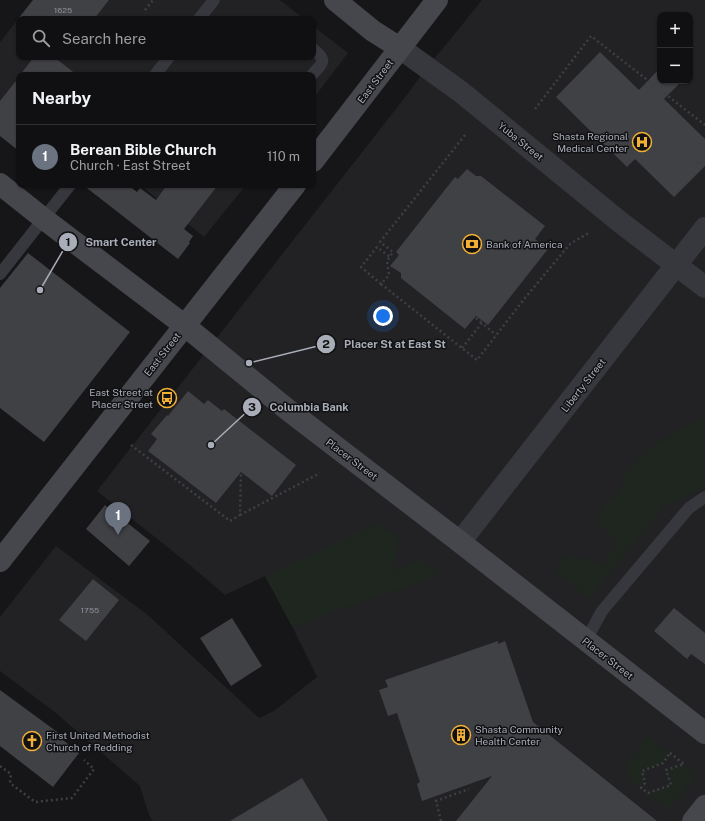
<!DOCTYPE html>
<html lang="en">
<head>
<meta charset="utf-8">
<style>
	body { margin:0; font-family:"Public Sans",sans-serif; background:#1e1e20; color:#f1f3f6 }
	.controls { position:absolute; right:12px; top:12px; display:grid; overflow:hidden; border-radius:8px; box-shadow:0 1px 3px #0004 }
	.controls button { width:36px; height:36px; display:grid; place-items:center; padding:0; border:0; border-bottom:1px solid #303032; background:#101012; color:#f1f3f6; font:20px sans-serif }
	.you { position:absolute; left:383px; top:316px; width:14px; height:14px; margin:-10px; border:3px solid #fff; border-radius:50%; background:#1a73e8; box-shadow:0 0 0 6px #1a73e833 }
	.badge { display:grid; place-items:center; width:26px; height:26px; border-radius:50%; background:#ea580c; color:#fff; font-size:13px; font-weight:700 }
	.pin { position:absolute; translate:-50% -33px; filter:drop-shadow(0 1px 2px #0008) }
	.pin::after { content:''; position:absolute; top:21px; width:14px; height:12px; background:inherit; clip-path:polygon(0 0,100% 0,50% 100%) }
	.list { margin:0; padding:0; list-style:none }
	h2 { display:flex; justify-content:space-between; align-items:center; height:52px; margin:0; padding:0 16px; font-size:17px }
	h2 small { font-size:13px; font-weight:400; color:#9c9d9f }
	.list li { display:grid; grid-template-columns:26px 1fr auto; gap:12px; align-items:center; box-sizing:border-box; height:64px; padding:0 16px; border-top:1px solid #303032 }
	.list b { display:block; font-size:15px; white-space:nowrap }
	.list p { margin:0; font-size:13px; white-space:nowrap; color:#9c9d9f }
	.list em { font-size:13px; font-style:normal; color:#9c9d9f }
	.icon { flex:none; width:22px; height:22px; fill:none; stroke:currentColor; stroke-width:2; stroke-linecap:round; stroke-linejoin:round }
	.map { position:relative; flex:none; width:705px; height:821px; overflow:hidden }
	.search { position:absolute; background:#101012; box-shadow:0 1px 3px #0004; left:16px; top:16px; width:300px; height:44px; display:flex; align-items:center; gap:10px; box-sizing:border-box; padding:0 14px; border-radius:8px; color:#9c9d9f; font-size:15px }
	.panel { position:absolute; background:#101012; box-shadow:0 1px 3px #0004; left:16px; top:72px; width:300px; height:116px; border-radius:8px }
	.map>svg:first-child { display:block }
	.built { fill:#222225; fill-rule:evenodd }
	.green { fill:#1e261f }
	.building { fill:#404145 }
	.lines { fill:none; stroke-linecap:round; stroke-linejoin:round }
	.path { stroke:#3d3f44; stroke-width:2.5; stroke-dasharray:2 3; stroke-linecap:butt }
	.lane { stroke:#37383d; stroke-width:12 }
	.street { stroke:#37383d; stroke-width:22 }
	.secondary { stroke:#45474d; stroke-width:22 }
	.labels { text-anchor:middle; stroke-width:3; stroke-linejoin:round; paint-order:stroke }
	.number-label { font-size:8px; fill:#8e929b }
	.street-label { font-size:10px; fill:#a8adb8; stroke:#111113 }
	.poi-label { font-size:10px; fill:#a8adb8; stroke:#111113; text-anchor:start }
	.leader { fill:none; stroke:#a8adb8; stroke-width:1.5 }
	.callout-dot { fill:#a8adb8; stroke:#111113; stroke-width:1.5 }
	.mark-label { font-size:12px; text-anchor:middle; font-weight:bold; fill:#111 }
	.callout-label { font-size:11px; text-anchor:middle; font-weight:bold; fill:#a8adb8; stroke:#111113; stroke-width:3; stroke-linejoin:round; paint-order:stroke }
</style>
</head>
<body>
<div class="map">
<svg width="705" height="821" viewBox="0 0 705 821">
	<rect width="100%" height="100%" fill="#161618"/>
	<path class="built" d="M 33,0 L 280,0 L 304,19 L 19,19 L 19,57 L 313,57 L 313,26 L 348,53 L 313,99 L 313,75 L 19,75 L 19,151 L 0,136 L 0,42 Z
		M 482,0 L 705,0 L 705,821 L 153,821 L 149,815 L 140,786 L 56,713 L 0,671 L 0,617 L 56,546 L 149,616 L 259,718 L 274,711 L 317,677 L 293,628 L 265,576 L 225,595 L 190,565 L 97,491 L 406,96 L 427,67 L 449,41 ZM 660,15 L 690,15 L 690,81 L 660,81 Z
		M 140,185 L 246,185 L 204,237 Z"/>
	<path class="green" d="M 705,416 L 705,489 L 664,506 L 589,599 L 557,573 L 559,561 L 569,554 L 601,565 L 618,542 L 595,520 L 609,501 L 620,491 L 625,473 L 652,446 Z
		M 379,522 L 399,538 L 393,570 L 423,559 L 439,576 L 333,612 L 293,628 L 265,576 Z
		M 648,736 L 670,753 L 663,763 L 642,771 L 645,783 L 641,788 L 630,780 L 625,766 Z
		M 684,764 L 697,774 L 669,810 L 648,793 L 671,785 L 666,770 Z"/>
	<path class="building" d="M 33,0 L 109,0 L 94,19 L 18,19 Z
		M 600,52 L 639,90 L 660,68 L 660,81 L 682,81 L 664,99 L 705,139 L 705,166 L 674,197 L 635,159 L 627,167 L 556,97 Z
		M 34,57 L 54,57 L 77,75 L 20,75 Z
		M 19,77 L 19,151 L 0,136 L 0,101 Z
		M 467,169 L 476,176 L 481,176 L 545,226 L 535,239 L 548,249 L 488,325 L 476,316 L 465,329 L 401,278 L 401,273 L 390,266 L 399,255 L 396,252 L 455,177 L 458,179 Z
		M 83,185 L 128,185 L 137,192 L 140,188 L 156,200 L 167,185 L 218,185 L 184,229 L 193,236 L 189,242 L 190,243 L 178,259 Z
		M 28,253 L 130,332 L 44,442 L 0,408 L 0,288 Z
		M 188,391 L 204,404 L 208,400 L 222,411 L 224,409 L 296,465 L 272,496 L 241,472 L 216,503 L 148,451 L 157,439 L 151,434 L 167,415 L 168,416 Z
		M 105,505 L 150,541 L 129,566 L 86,529 Z
		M 93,579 L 119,600 L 86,641 L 59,620 Z
		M 674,608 L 705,633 L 705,664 L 691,654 L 687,659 L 654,631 Z
		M 232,618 L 262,666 L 231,686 L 200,638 Z
		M 498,641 L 498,644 L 505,641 L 533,722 L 657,821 L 456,821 L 492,776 L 422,801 L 417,784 L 420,782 L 397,713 L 388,716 L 379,690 L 388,687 L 385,680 Z
		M 0,690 L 60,734 L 58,736 L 79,753 L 53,787 L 0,746 Z
		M 302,778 L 328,821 L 230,821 Z"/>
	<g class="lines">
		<path class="path" d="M 145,10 L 153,0
			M 535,109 L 591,36 L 705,125
			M 465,135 L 380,242 L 393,252 L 387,261 L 389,275 L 381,284 L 477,360 L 525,298 L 570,244 L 590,232
			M 695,168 L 705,155
			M 381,284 L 361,267 L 377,247 L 390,257
			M 476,318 L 482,323
			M 462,348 L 482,323 L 496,335
			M 131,445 L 230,521 L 240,515 L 241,472
			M 240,515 L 320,473
			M 670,753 L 684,764 L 666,770 L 671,785 L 648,793 L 641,788 L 645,783 L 642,771 L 663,763 Z
			M 0,766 L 11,774 L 10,783 L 35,802 L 72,798 L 94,769 L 84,760
			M 441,821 L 436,801 L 469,789"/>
		<path class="lane" d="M 199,19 L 214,0
			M 155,75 L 169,57
			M 312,75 C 323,62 328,61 313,49
			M 0,274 L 70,185
			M 586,640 L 602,611 L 689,508 L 705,497"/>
		<path class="street" d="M 400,48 L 461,92 L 620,222 L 705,287
			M 460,542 L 705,228"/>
		<path class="secondary" d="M 335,0 L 373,31 L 400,48
			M 313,161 L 437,0
			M 0,184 L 44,219 L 184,325 L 288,410 L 460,542 L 705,733
			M 0,561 L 295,185
			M 693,821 L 705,806"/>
	</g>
	<defs>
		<symbol id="hospital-ring" viewBox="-11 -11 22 22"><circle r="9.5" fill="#111113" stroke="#f2b134" stroke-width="1.5"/><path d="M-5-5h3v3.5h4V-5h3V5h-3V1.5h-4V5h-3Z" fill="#f2b134"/></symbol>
		<symbol id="bank-ring" viewBox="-11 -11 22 22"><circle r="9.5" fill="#111113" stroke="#f2b134" stroke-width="1.5"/><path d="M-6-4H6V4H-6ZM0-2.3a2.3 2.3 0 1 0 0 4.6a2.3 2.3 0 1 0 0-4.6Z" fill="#f2b134"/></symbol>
		<symbol id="bus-ring" viewBox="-11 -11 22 22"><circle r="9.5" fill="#111113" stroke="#f2b134" stroke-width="1.5"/><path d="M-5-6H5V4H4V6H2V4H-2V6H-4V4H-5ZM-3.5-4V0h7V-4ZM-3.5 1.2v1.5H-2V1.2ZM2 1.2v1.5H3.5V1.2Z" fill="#f2b134"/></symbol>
		<symbol id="building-ring" viewBox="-11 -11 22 22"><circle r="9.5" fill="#111113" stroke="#f2b134" stroke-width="1.5"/><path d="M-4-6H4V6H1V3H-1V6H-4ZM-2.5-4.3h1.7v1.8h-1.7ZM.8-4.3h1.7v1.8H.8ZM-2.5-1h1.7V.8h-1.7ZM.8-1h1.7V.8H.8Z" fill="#f2b134"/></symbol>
		<symbol id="church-ring" viewBox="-11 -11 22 22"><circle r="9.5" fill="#111113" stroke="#f2b134" stroke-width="1.5"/><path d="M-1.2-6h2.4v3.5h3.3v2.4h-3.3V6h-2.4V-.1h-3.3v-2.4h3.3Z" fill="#f2b134"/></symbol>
	</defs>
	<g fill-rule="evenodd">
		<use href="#hospital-ring" x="631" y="131" width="22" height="22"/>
		<use href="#bank-ring" x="461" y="233" width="22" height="22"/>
		<use href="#bus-ring" x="156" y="387" width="22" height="22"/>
		<use href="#building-ring" x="450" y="724" width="22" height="22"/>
		<use href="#church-ring" x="21" y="730" width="22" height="22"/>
	</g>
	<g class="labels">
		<g class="number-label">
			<text x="63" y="13">1625</text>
			<text x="90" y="613">1755</text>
		</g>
		<g class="street-label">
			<text transform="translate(375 81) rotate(-53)" y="4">East Street</text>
			<text transform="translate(521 141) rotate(39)" y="4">Yuba Street</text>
			<text transform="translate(162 354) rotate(-52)" y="4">East Street</text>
			<text transform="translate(583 385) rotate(-52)" y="4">Liberty Street</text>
			<text transform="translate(352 459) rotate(37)" y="4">Placer Street</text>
			<text transform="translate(608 658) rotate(38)" y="4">Placer Street</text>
		</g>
		<g class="poi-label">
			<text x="628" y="140" text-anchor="end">Shasta Regional<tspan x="628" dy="12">Medical Center</tspan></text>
			<text x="486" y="248">Bank of America</text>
			<text x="153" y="396" text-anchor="end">East Street at<tspan x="153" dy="12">Placer Street</tspan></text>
			<text x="475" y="733">Shasta Community<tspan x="475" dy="12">Health Center</tspan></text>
			<text x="46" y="739">First United Methodist<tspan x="46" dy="12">Church of Redding</tspan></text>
		</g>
	</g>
	<path class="leader" d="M40 290L68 242M249 363L326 344M211 445L252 407"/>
	<g class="callout-dot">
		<circle cx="40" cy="290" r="4"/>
		<circle cx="249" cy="363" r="4"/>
		<circle cx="211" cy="445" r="4"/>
		<circle cx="68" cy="242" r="10"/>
		<circle cx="326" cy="344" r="10"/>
		<circle cx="252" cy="407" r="10"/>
	</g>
	<g class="mark-label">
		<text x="68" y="246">1</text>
		<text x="326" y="348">2</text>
		<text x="252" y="411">3</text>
	</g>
	<g class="callout-label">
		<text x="121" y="246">Smart Center</text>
		<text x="395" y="348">Placer St at East St</text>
		<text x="309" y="411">Columbia Bank</text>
	</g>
</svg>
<div class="controls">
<button>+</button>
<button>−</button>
</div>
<div class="you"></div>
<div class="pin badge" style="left:118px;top:535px;background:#6b7280">1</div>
<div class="search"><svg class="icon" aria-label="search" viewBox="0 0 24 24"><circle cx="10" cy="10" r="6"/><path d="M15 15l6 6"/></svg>Search here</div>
<section class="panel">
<h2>Nearby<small></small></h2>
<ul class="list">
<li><span class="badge" style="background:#6b7280">1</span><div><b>Berean Bible Church</b><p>Church · East Street</p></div><em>110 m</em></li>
</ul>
</section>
</div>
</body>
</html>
